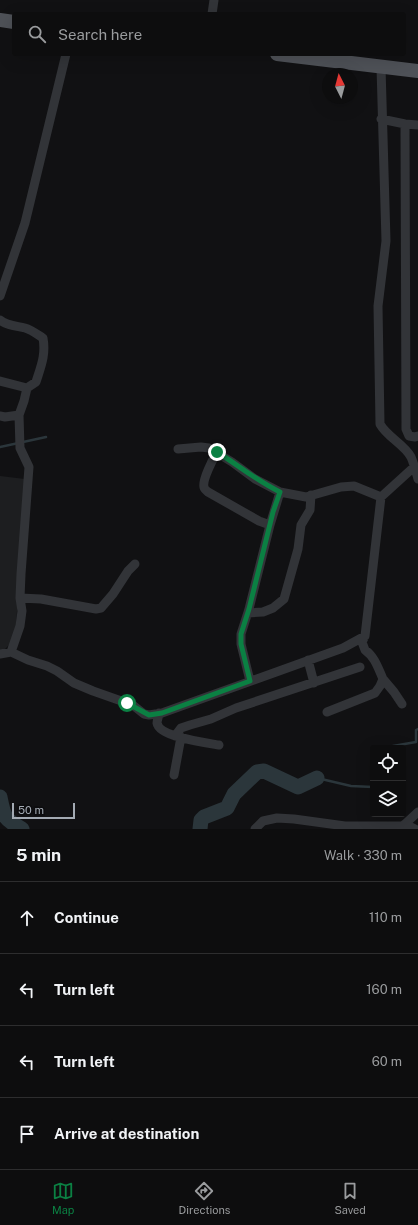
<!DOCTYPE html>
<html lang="en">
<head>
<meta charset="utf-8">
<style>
	body { margin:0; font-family:"Public Sans",sans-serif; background:#1b1b1c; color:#f1f3f6 }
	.controls { position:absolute; right:12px; bottom:12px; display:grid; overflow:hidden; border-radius:4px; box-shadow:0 4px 16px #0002 }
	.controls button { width:36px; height:36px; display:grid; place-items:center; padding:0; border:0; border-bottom:1px solid #2d2d2e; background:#0d0d0e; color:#f1f3f6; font:20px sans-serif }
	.compass { position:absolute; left:322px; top:68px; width:36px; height:36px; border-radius:50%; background:#0d0d0e; box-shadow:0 4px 16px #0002; rotate:354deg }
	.scale { position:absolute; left:12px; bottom:10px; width:63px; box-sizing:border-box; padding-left:4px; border:2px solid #a3aab3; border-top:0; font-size:11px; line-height:14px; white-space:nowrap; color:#a3aab3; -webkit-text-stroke:3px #0c0c0e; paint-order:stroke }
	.stop { position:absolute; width:12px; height:12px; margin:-9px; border:3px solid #0b8043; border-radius:50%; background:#fff }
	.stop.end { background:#0b8043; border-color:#fff; box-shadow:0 1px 4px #0008 }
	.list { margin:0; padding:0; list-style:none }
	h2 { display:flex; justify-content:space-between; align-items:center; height:52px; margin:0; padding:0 16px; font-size:17px }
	h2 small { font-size:13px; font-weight:400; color:#9a9c9e }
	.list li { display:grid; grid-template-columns:26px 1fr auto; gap:12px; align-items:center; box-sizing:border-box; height:72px; padding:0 16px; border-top:1px solid #2d2d2e }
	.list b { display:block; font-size:15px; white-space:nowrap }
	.list em { font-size:13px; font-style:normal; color:#9a9c9e }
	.icon { flex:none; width:22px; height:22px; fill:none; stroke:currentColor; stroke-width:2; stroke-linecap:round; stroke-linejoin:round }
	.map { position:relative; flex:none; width:418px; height:829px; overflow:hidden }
	.search { position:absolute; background:#0d0d0e; box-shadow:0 4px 16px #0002; left:12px; right:12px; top:12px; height:44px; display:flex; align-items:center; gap:10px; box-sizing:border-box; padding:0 14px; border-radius:4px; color:#9a9c9e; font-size:15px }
	.sheet { height:340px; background:#0d0d0e }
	nav { display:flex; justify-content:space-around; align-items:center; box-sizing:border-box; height:56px; border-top:1px solid #2d2d2e; background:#0d0d0e; font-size:11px; color:#9a9c9e }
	nav a { display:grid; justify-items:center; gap:2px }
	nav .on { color:#0b8043 }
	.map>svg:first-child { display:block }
	.built { fill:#1d1e20 }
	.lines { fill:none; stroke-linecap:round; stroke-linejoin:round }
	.stream { stroke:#2b363b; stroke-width:2.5 }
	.river { stroke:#2b363b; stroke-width:15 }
	.street { stroke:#323438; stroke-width:9 }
	.primary { stroke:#4e5157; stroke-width:14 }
	.route { stroke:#0b8043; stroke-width:5 }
</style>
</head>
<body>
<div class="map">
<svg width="418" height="829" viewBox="0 0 418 829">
	<rect width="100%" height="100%" fill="#111113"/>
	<path class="built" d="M 0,476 L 25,479 L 16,628 L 10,644 L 4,650 L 0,651 Z"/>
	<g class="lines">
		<path class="stream" d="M 0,447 L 46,437
			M 391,748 L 393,746 L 416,742 L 416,730 L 418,729
			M 317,778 L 351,786 L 373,787"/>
		<path class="river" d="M 0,797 C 4,817 4,819 22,829
			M 200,829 L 201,820 L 204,817 L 227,808 L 234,794 L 257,772 L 264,771 L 298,787 L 317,778"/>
		<path class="street" d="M 212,14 L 214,0
			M 381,67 L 386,241 L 378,306 L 380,424 C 387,437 404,444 411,457 C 414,464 416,472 418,479
			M 381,119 L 405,124 L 418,125
			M 405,124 L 406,429 L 409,436 L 415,437 L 418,436
			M 0,296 L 25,223 L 66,54
			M 0,320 C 7,326 17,326 25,328 C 32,330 38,335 43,338 C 46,355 41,366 36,382 L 27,388 L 24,401 L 19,415 L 5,417 L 0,416
			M 0,381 L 27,388
			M 178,449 L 201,447 L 209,448 L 232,462 L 255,479 L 280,492 L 306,497 L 341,487 L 354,486 L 381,497
			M 217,452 C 213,459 202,480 204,487 C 204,489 206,490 208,492 L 259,521 L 270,525 L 280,492
			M 20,598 L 41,599 L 96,609 L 101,608 L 113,594 L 128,571 L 135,564
			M 248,613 L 263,612 L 273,608 L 284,599 L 298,549 L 301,525 L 310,510 L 311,495
			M 11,652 L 20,626 L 22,611 L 20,598 L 21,574 L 29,467 L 20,448 L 19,415
			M 0,654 L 11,652 L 28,660 L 47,666 L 57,671 L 74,683 L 93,691 L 127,703 L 134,706 L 144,714 L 149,715 L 162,713 L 343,648 L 365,636 L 381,497 L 414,467
			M 308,660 L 314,683
			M 383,679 L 394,692 L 402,704
			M 250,681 L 241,644 L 241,634 L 249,609 L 270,525
			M 327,712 L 375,693 L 380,686 L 383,679 C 378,668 375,657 365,650 L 362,642 L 365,636
			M 159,713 C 159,716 157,720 157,723 C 159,737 207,743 219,745
			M 175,736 L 181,728 L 190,725 L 211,719 L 236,708 L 360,667
			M 174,775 L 181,737
			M 405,824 L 415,829
			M 255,829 L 263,821 L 277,818 L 294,819 L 345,826 L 402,826 L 405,824 L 418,812"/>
		<path class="primary" d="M 0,20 L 14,22
			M 277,54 L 418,71"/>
	</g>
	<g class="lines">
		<path class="route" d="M 127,703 L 149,715 L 162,713 L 250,681 L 241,644 L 241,634 L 249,609 L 273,512 L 280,492 C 257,481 238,465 217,452"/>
	</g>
</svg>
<div class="controls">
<button><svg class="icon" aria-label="locate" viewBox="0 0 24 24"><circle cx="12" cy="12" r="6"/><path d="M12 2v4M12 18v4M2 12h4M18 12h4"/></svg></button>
<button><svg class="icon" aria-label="layers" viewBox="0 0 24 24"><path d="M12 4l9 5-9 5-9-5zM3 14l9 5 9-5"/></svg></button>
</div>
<svg class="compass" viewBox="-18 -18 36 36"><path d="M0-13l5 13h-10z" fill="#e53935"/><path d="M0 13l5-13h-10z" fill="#9a9c9e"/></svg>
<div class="scale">50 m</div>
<div class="stop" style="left:127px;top:703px"></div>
<div class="stop end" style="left:217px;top:452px"></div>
<div class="search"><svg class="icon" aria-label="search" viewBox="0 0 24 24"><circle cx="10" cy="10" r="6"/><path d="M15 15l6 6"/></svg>Search here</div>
</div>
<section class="sheet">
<h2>5 min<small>Walk · 330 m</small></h2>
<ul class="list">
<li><svg class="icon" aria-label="ahead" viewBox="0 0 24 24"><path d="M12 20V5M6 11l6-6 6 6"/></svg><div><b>Continue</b></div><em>110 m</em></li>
<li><svg class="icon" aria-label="left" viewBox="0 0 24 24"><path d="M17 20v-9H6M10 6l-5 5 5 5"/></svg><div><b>Turn left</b></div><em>160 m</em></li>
<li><svg class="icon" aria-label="left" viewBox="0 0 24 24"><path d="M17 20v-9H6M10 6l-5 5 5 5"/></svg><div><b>Turn left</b></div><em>60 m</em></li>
<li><svg class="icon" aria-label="arrive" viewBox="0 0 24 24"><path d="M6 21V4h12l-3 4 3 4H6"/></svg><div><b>Arrive at destination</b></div></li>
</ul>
</section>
<nav>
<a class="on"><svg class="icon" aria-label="map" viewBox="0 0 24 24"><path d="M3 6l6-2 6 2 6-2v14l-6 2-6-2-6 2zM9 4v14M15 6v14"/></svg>Map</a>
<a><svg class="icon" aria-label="directions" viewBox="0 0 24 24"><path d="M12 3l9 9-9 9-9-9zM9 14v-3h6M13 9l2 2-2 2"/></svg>Directions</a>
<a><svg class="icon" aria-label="saved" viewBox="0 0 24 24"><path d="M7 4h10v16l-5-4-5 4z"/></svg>Saved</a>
</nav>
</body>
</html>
